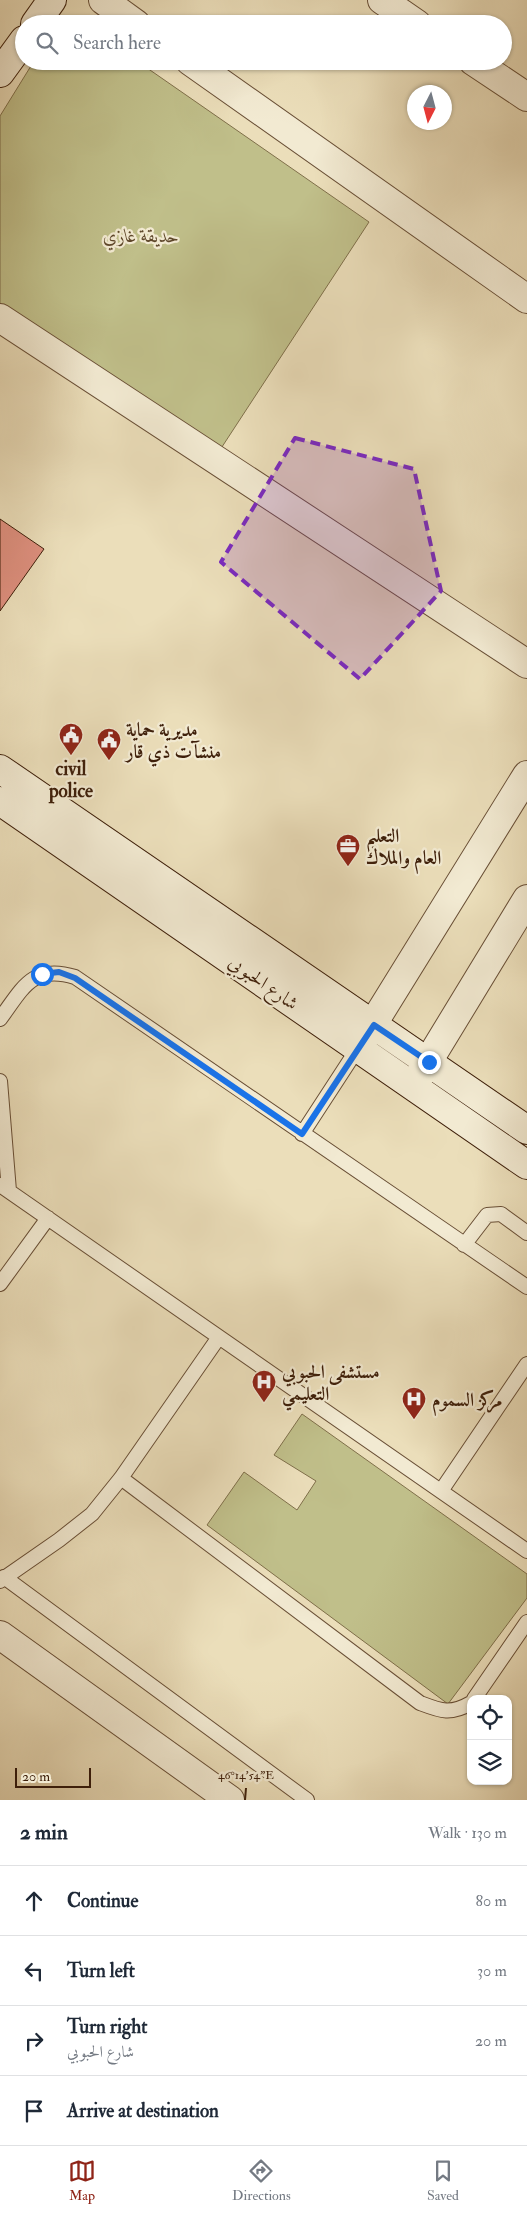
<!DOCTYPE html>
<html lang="en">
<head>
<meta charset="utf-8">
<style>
	body { margin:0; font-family:"IM FELL Double Pica",Amiri,serif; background:#f6f6f7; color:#1f2937 }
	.controls { position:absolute; right:15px; bottom:15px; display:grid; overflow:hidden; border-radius:10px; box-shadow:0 1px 4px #0004 }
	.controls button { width:45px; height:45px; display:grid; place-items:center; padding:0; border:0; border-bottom:1px solid #e0e1e3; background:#fff; color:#1f2937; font:25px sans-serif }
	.compass { position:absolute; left:407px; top:85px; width:45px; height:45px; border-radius:50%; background:#fff; box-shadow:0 1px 4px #0004; rotate:186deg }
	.scale { position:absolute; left:15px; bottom:12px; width:76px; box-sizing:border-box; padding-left:5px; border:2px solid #3e1f0a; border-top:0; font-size:14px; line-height:18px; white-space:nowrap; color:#3e1f0a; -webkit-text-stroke:4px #f2ead2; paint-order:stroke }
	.stop { position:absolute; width:15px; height:15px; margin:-11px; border:4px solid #1a73e8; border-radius:50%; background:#fff }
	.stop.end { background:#1a73e8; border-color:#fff; box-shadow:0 1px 5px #0008 }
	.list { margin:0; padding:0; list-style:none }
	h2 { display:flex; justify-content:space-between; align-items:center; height:65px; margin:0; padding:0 20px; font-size:21px }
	h2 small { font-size:16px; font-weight:400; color:#747a83 }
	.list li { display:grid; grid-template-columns:32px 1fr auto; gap:15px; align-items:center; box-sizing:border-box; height:70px; padding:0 20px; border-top:1px solid #e0e1e3 }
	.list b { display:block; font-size:19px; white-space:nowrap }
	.list p { margin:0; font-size:16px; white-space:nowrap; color:#747a83 }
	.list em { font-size:16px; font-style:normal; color:#747a83 }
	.icon { flex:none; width:28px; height:28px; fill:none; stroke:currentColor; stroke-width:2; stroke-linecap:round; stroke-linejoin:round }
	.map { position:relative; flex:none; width:527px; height:1800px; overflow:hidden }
	.search { position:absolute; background:#fff; box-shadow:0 1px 4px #0004; left:15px; right:15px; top:15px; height:55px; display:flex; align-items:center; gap:12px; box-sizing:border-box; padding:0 18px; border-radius:28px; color:#747a83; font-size:19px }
	.sheet { height:345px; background:#fff }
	nav { display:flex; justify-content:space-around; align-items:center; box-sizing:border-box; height:70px; border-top:1px solid #e0e1e3; background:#fff; font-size:14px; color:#747a83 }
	nav a { display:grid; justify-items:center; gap:2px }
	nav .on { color:#8f2418 }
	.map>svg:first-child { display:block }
	.green { fill:#c0bf8a; stroke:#7f6f4a }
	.building { fill:#de907f; stroke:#3e1f0a }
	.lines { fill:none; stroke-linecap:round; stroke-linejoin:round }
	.lane-casing { stroke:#694f36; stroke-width:16 }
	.street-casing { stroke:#694f36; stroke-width:30 }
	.secondary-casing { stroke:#3e1f0a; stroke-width:30 }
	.lane { stroke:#f2ead2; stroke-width:14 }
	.street { stroke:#f2ead2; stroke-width:28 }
	.secondary { stroke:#f2ead2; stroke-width:28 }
	.route { stroke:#1a73e8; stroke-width:6 }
	.marked { fill:#7b2cbf; fill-opacity:0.2; stroke:#7b2cbf; stroke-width:4; stroke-dasharray:10 6; stroke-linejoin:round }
	.ticks { fill:none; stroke:#3e1f0a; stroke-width:2 }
	.labels { text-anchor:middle; stroke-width:4.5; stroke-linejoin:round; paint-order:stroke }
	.park-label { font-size:19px; font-style:italic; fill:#5e472a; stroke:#f2ead2 }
	.poi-label { font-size:19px; font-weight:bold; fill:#3e1f0a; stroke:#f2ead2; text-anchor:start }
	.street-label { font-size:19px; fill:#3e1f0a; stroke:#f2ead2 }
	.ticks-label { font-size:12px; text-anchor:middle; fill:#3e1f0a; stroke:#f2ead2; stroke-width:4.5; stroke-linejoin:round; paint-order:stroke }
</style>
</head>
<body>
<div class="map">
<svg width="527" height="1800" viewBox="0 0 527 1800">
	<rect width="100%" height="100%" fill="#ebdeba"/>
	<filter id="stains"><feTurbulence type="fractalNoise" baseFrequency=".004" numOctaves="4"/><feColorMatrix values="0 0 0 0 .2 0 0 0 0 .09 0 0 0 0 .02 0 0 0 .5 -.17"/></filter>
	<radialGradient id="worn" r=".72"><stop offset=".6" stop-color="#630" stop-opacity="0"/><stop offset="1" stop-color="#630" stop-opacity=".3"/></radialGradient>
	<path class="green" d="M 34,61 L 137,61 L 369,222 L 218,453 L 0,311 L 0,116 Z
		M 302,1414 L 527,1574 L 527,1598 L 448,1704 L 207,1525 L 244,1472 L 297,1510 L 316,1481 L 274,1455 Z"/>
	<path class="building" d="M 0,519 L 44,549 L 0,611 Z"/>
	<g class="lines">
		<defs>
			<path id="lane" d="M 0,1019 C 23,988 32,964 75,977 L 527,1287
				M 0,1081 L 9,1191
				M 302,1134 L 358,1048
				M 0,1185 L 527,1551
				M 464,1245 L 487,1215 L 501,1214 L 527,1233
				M 0,1284 L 48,1218
				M 121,1478 L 420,1703 C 441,1711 450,1715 471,1703
				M 441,1491 L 527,1364
				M 4,1577 L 307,1800
				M 0,1581 L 59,1540 L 92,1514 L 121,1478 L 219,1337
				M 474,1699 L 527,1622"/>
			<path id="street" d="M 103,0 L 136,24
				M 382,0 L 417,24
				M 190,61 L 527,299
				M 473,61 L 527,97
				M 0,318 L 527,664
				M 358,1048 L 527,775
				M 415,1083 L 527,899
				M 0,1635 L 230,1800"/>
			<path id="secondary" d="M 35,24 L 52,0
				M 0,73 L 24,40
				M 0,769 L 527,1130
				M 0,801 L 527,1165"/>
		</defs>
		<use href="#lane" class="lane-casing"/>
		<use href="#street" class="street-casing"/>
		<use href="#secondary" class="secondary-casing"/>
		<use href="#lane" class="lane"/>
		<use href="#street" class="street"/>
		<use href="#secondary" class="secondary"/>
	</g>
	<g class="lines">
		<path class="route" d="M 42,974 L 59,972 L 75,978 L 302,1134 L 374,1025 L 429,1062"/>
	</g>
	<path class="marked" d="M 295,438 L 414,469 L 441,591 L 360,679 L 221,562 Z"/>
	<path class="ticks" d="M 245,1800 L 246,1788"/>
	<defs>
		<symbol id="civic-pin" viewBox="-11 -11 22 30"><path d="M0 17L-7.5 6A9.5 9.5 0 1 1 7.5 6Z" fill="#8f2418" stroke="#f2ead2"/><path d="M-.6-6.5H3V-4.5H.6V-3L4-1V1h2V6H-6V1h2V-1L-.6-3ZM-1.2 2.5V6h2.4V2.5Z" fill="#fff"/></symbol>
		<symbol id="office-pin" viewBox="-11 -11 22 30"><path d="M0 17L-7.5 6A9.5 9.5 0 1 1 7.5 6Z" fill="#8f2418" stroke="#f2ead2"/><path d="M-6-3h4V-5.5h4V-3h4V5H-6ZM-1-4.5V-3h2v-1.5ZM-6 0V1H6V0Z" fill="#fff"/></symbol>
		<symbol id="hospital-pin" viewBox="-11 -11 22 30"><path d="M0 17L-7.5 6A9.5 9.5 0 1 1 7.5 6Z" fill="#8f2418" stroke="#f2ead2"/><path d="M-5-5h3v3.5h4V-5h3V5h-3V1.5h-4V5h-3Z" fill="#fff"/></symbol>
	</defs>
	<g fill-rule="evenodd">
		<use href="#civic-pin" x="57" y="721" width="28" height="38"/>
		<use href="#civic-pin" x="95" y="726" width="28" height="38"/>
		<use href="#office-pin" x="334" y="832" width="28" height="38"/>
		<use href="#hospital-pin" x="250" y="1368" width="28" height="38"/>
		<use href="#hospital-pin" x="400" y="1385" width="28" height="38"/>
	</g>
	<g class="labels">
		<g class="park-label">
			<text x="141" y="242">حديقة غازي</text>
		</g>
		<g class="poi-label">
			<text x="126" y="736">مديرية حماية<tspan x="126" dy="22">منشآت ذي قار</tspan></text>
			<text x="71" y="775" text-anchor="middle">civil<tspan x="71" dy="22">police</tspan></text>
			<text x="366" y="842">التعليم<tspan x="366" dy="22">العام والملاك</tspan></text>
			<text x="282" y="1378">مستشفى الحبوبي<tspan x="282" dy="22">التعليمي</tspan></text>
			<text x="432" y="1406">مركز السموم</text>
		</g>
		<g class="street-label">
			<text transform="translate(264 982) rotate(35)" y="7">شارع الحبوبي</text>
		</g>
	</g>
	<g class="ticks-label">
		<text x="246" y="1779">46°14'54"E</text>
	</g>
	<rect width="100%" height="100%" filter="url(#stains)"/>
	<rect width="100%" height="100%" fill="url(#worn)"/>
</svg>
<div class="controls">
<button><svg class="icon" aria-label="locate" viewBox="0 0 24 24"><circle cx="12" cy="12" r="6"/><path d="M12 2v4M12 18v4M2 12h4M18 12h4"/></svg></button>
<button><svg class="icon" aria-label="layers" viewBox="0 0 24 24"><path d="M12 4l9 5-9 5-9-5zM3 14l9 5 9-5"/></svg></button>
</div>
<svg class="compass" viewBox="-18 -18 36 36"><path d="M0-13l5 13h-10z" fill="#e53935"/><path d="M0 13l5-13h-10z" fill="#747a83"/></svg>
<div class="scale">20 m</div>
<div class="stop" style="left:42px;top:974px"></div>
<div class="stop end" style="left:429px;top:1062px"></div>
<div class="search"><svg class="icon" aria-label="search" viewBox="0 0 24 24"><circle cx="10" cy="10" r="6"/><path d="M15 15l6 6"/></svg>Search here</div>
</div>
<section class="sheet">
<h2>2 min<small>Walk · 130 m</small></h2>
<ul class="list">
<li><svg class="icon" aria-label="ahead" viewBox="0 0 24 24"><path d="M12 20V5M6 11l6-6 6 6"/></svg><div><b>Continue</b></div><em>80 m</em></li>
<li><svg class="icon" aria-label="left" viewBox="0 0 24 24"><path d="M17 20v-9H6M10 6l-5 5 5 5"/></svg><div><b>Turn left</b></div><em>30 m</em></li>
<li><svg class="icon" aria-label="right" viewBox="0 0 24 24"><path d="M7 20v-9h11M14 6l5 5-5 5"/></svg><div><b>Turn right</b><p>شارع الحبوبي</p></div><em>20 m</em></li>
<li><svg class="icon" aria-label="arrive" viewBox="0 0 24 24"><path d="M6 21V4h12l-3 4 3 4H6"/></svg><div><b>Arrive at destination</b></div></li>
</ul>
</section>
<nav>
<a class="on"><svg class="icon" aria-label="map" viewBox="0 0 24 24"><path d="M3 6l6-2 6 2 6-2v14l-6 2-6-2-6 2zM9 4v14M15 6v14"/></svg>Map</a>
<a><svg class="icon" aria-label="directions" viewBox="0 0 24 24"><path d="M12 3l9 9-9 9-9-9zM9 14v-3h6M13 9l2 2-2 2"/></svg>Directions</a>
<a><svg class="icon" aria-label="saved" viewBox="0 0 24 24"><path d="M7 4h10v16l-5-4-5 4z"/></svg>Saved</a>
</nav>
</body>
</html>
